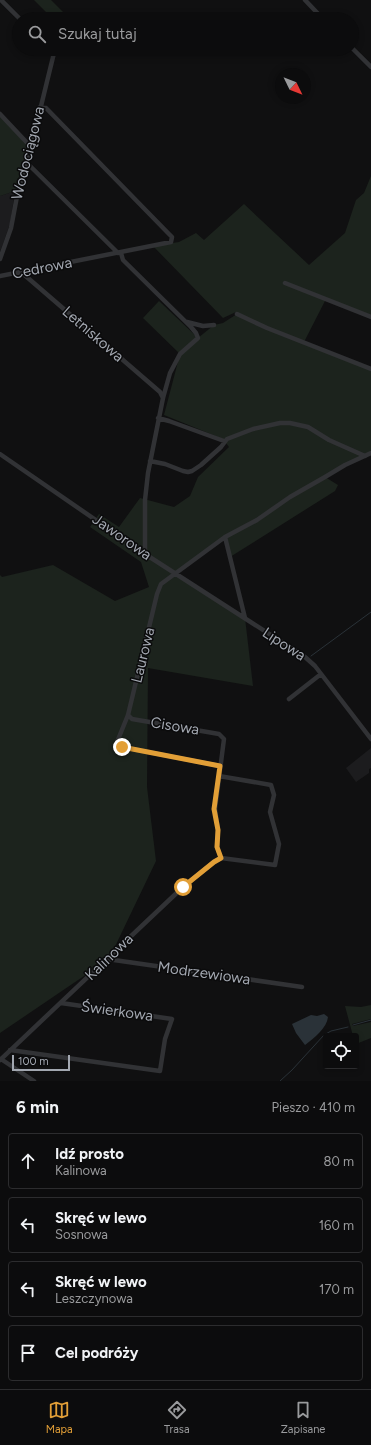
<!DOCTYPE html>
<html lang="pl">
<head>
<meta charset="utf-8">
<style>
	body { margin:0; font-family:Figtree,sans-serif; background:#151516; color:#f1f3f6 }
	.controls { position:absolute; right:12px; bottom:12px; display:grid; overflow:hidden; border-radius:4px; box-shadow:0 2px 6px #0003 }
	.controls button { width:36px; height:36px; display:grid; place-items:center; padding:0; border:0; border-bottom:1px solid #2c2c2e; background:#0c0c0d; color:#f1f3f6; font:20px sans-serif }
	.compass { position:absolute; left:275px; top:68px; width:36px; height:36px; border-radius:50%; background:#0c0c0d; box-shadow:0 2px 6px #0003; rotate:133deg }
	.scale { position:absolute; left:12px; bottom:10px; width:58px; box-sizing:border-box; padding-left:4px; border:2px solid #a2a7b0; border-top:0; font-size:11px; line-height:14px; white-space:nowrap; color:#a2a7b0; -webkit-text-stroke:3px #0b0b0c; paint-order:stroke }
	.stop { position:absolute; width:12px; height:12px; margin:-9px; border:3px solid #e29f37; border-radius:50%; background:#fff }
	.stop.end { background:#e29f37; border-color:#fff; box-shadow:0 1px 4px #0008 }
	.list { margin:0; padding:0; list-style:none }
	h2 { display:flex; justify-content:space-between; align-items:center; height:52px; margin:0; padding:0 16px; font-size:17px }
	h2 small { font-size:13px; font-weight:400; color:#9a9b9d }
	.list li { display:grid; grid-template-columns:26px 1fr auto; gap:12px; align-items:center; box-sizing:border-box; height:56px; margin:0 8px 8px; padding:0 8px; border:1px solid #2c2c2e; border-radius:4px }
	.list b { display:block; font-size:15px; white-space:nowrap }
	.list p { margin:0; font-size:13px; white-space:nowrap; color:#9a9b9d }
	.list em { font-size:13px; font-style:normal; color:#9a9b9d }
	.icon { flex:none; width:22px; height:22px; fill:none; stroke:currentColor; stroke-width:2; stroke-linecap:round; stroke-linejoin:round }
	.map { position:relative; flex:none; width:371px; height:1081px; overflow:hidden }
	.search { position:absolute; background:#0c0c0d; box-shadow:0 2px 6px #0003; left:12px; right:12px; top:12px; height:44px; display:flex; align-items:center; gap:10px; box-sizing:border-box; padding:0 14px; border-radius:22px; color:#9a9b9d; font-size:15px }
	.sheet { height:308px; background:#0c0c0d }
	nav { display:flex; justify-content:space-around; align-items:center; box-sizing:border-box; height:56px; border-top:1px solid #2c2c2e; background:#0c0c0d; font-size:11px; color:#9a9b9d }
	nav a { display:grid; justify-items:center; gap:2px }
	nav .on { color:#e29f37 }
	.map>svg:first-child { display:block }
	.built { fill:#1c1c1e }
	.green { fill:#1c231d }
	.water { fill:#2a3238 }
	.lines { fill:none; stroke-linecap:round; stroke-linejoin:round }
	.stream { stroke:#2a3238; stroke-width:1 }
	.street { stroke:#313235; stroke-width:4.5 }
	.route { stroke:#e29f37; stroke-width:5 }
	.labels { text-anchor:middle; stroke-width:3; stroke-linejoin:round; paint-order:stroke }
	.street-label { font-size:15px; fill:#a2a7b0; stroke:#0b0b0c }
</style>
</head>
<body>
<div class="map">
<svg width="371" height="1081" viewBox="0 0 371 1081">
	<rect width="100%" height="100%" fill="#101011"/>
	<path class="built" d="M 15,191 L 10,224 L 0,252 L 0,196 Z
		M 371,748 L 371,768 L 369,769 L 369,773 L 356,782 L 346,768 Z"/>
	<path class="green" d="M 34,0 L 51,0 L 70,19 L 53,19 Z
		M 0,115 L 28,147 L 19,177 L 17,180 L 18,181 L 15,191 L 0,196 Z
		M 371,176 L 371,315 L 326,299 L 304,342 L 371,368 L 371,453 L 325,477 L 338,485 L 335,491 L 230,557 L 225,537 L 175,573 L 245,618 L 253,686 L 148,668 L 147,787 L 156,861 L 109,959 L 0,1033 L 0,575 L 2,577 L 53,565 L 115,601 L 149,587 L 141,562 L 90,527 L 99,514 L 119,527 L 140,498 L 174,507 L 190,496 L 198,477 L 229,447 L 223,439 L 164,415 L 180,354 L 143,318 L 159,301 L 198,338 L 214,325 L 223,323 L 237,314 L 236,312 L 223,318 L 153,246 L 179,242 L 196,233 L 204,240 L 244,204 L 309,265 L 345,233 L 356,200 L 364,193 Z
		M 371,1005 L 371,1019 L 352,1024 L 353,1026 L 371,1022 L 371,1038 L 356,1044 L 356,1036 L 353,1036 L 345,1006 L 361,1007 Z"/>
	<path class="water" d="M 324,1014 L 328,1017 C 327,1028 314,1038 305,1045 L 296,1033 L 292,1024 L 311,1015 L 317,1016 Z"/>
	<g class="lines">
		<path class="stream" d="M 311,656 L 371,612
			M 353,1025 L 371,1020
			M 280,1081 L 292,1070 L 324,1035 L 331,1031 L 348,1027"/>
		<path class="street" d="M 1,0 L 20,19
			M 305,0 L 323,19
			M 352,48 L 371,67
			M 0,114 L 31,147
			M 26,162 L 118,253
			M 121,253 L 123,260 L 191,327 L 196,333 L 198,338 L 180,354 L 170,373 L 163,398 L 148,473 L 145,500 L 145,554
			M 0,259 L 11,228 L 18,191 L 31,147 L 54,53 L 49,49
			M 21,272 L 160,392 L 163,398
			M 0,276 L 171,242 L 172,237 L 169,234 L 46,108 L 40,107
			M 285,283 L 371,317
			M 237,314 L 267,328 L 371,369
			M 187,322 L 203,326 L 214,325
			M 158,418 L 169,421 L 224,441
			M 0,454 L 145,554 L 305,657 L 315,666 L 371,739
			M 150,461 L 165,464 L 183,471 L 188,472 L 192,471 L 201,465 L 221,447 L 227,439 L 253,429 L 280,423 L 290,423 L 308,427 L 329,440 L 365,456
			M 225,537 L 245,618
			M 289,699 L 321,674
			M 128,715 L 132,719 L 219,734 L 224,739 L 215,809 L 218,830 L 217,847 L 221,858
			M 220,766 L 122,747 L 117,742 L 128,715 L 157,594 L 161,584 L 225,537 L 257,520 L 290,497 L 325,477 L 345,465 L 371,453
			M 219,776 L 271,785 L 274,795 L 270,812 L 279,844 L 275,865 L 221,858
			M 107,959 L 302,987
			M 10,1050 L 160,1071 L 165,1039 L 172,1019 L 61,1003
			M 1,1059 L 34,1081
			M 0,1060 L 183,887 L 214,862 L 221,858"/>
	</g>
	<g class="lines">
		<path class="route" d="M 122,747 L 220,766 L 214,809 L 218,830 L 217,847 L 221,858 L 214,862 L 183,887"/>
	</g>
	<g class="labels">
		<g class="street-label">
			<text transform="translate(28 153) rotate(-76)" y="5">Wodociągowa</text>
			<text transform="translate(42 268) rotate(-11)" y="5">Cedrowa</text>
			<text transform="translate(93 334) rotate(41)" y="5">Letniskowa</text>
			<text transform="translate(122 537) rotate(35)" y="5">Jaworowa</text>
			<text transform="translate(284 644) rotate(33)" y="5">Lipowa</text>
			<text transform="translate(143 655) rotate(-76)" y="5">Laurowa</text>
			<text transform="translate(175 726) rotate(9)" y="5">Cisowa</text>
			<text transform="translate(109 957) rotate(-44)" y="5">Kalinowa</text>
			<text transform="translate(204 973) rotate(8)" y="5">Modrzewiowa</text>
			<text transform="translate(117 1011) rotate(8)" y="5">Świerkowa</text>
		</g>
	</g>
</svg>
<div class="controls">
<button><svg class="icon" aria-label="locate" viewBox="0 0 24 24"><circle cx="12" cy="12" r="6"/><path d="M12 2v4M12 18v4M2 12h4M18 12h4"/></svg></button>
</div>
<svg class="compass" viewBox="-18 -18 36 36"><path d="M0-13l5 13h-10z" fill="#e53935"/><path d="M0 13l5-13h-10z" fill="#9a9b9d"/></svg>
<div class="scale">100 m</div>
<div class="stop" style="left:183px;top:887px"></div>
<div class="stop end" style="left:122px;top:747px"></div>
<div class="search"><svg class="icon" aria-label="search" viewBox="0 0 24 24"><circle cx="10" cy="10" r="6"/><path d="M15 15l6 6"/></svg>Szukaj tutaj</div>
</div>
<section class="sheet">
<h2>6 min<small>Pieszo · 410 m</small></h2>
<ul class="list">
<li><svg class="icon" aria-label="ahead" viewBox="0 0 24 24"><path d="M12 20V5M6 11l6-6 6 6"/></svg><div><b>Idź prosto</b><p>Kalinowa</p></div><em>80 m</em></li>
<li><svg class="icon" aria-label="left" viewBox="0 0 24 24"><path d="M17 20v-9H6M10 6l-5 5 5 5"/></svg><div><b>Skręć w lewo</b><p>Sosnowa</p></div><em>160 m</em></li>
<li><svg class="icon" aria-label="left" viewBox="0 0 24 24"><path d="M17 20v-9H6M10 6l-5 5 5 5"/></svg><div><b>Skręć w lewo</b><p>Leszczynowa</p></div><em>170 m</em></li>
<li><svg class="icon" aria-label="arrive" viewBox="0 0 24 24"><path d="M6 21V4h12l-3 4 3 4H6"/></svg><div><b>Cel podróży</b></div></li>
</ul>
</section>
<nav>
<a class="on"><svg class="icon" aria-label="map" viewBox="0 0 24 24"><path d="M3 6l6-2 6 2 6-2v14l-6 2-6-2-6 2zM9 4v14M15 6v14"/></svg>Mapa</a>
<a><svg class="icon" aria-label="directions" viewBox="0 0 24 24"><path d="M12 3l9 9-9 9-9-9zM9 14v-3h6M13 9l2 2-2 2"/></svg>Trasa</a>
<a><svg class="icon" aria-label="saved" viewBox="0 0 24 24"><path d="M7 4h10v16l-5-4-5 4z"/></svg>Zapisane</a>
</nav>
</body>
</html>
